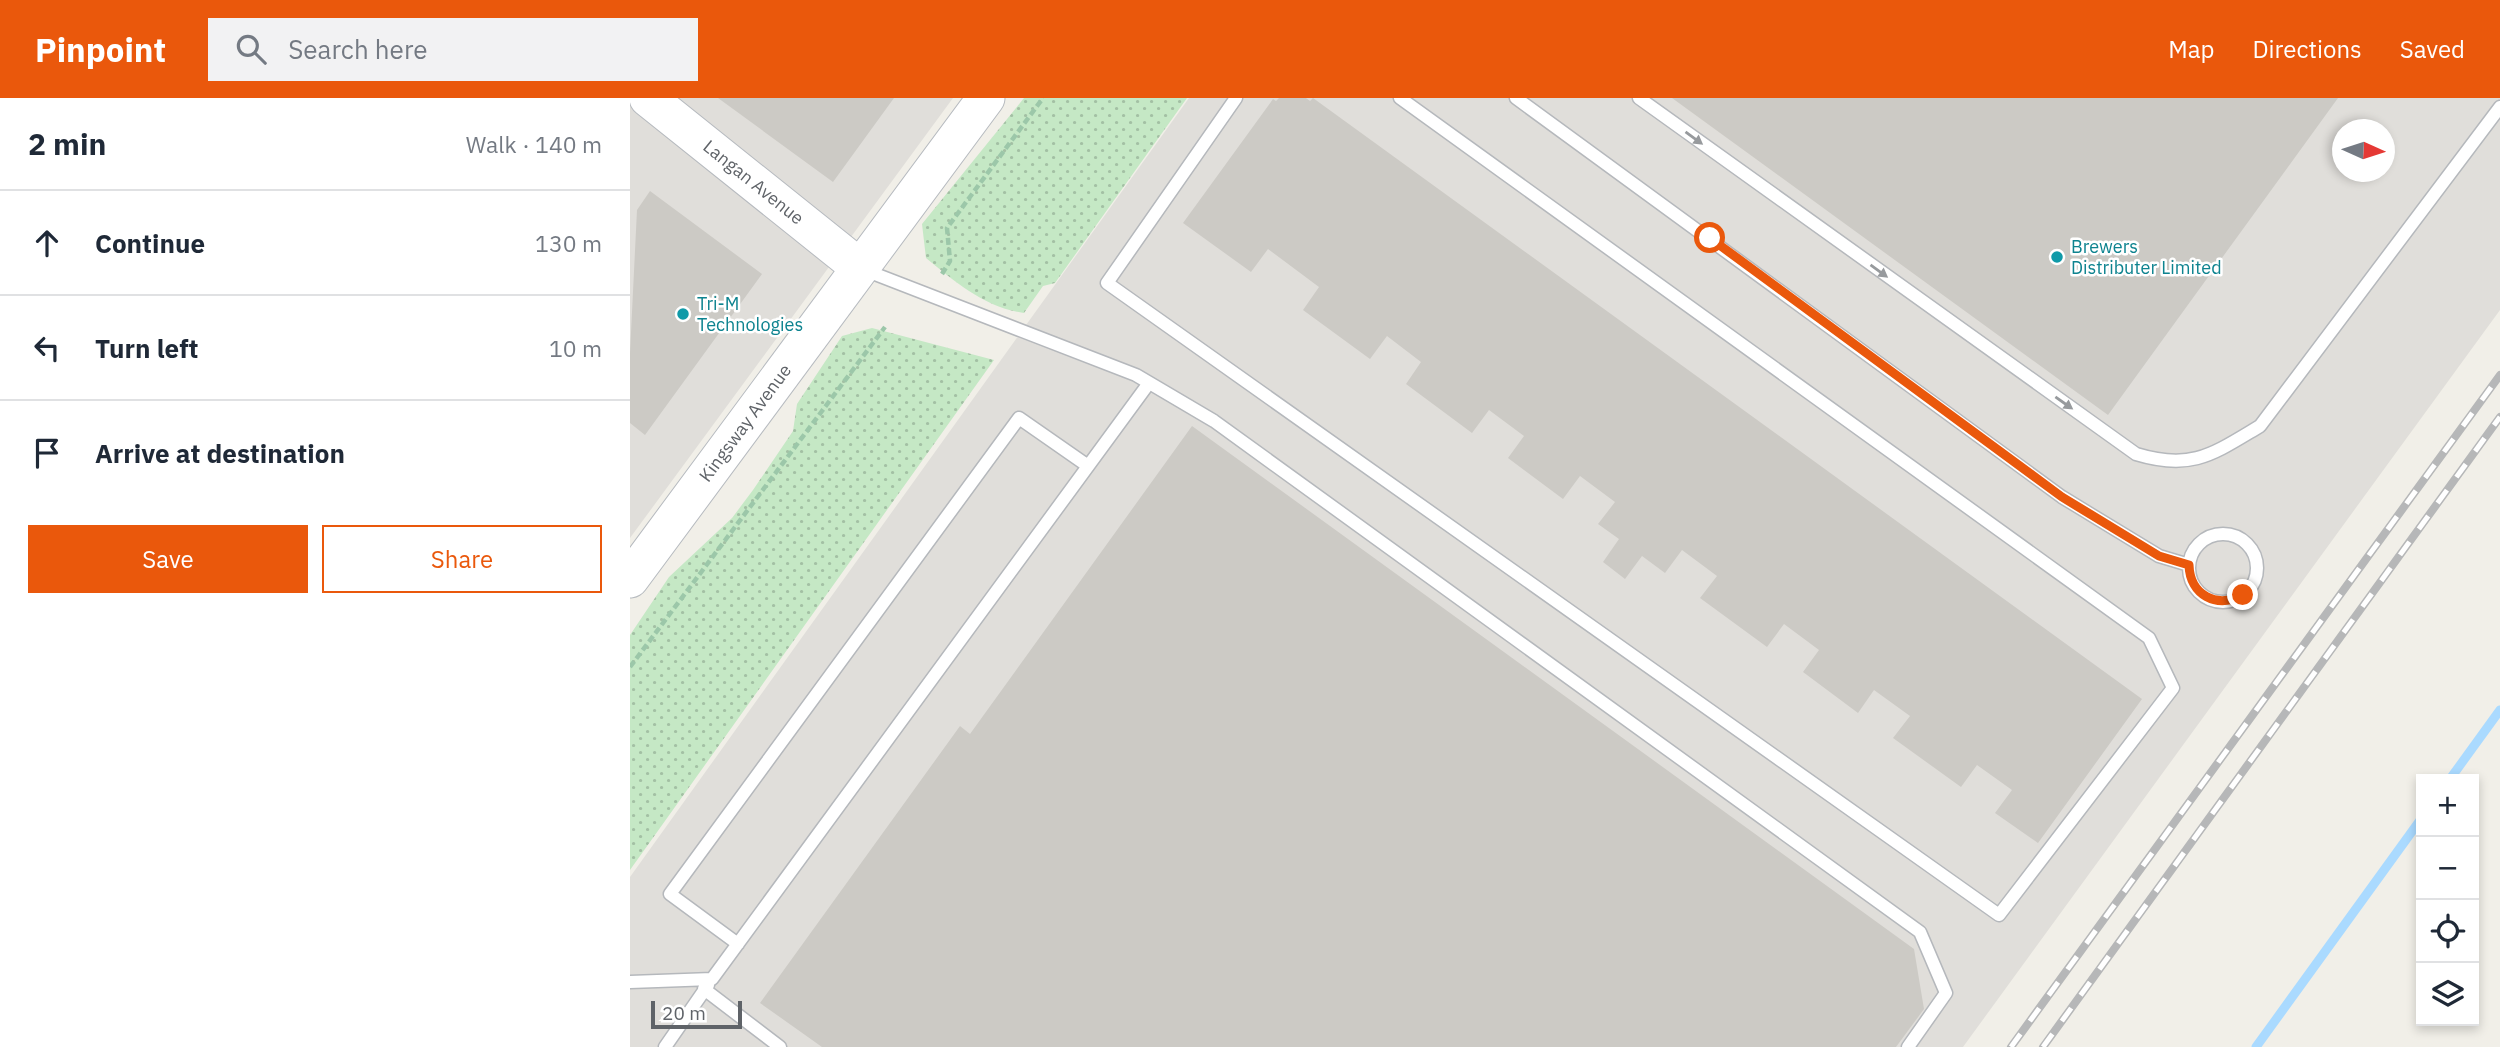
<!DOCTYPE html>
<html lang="en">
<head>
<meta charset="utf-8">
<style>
	body { margin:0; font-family:"IBM Plex Sans",sans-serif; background:#f2f2f3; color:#1f2937 }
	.controls { position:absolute; right:21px; bottom:21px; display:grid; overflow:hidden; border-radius:0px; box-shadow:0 4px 10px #0003 }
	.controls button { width:63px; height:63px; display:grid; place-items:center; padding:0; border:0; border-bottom:2px solid #e0e1e3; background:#fff; color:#1f2937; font:35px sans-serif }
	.compass { position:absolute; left:1702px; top:21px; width:63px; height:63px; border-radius:50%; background:#fff; box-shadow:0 4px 10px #0003; rotate:93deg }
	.scale { position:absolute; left:21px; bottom:18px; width:91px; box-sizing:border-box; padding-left:7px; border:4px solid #5f6368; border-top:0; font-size:19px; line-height:24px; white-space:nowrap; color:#5f6368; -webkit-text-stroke:5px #fff; paint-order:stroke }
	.stop { position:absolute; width:21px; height:21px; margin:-16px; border:5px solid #ea580c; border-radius:50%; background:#fff }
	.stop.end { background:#ea580c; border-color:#fff; box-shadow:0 2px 7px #0008 }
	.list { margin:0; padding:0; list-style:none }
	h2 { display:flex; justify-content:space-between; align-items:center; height:91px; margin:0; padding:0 28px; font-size:30px }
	h2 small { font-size:23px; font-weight:400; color:#747a83 }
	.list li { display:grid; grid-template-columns:46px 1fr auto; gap:21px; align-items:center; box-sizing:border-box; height:105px; padding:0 28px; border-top:2px solid #e0e1e3 }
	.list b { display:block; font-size:26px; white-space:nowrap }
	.list em { font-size:23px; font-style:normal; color:#747a83 }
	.actions { display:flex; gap:14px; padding:21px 28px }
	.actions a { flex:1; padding:16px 0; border:2px solid #ea580c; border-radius:0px; text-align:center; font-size:24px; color:#ea580c }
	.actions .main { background:#ea580c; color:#fff }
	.icon { flex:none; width:38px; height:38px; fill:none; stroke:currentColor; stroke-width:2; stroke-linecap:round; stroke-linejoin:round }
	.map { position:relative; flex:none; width:1870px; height:949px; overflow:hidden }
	header { display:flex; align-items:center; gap:42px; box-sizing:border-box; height:98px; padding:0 35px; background:#ea580c; color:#fff }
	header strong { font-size:33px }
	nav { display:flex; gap:38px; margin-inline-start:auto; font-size:24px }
	.search { width:490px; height:63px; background:#f2f2f3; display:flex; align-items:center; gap:18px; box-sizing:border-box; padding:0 24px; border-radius:0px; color:#747a83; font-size:26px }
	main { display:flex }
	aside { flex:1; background:#fff }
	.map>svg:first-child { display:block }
	.industrial { fill:#e0deda; fill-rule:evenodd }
	.grass { fill:url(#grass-dots) }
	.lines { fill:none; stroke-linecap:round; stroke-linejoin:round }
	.stream { stroke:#aadaff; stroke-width:9 }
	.building { fill:#cccac5 }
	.lane-casing { stroke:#b5b8bc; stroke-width:15 }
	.secondary-casing { stroke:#b6babf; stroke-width:39 }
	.path { stroke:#9cc7a9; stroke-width:4.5; stroke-dasharray:7 3.5; stroke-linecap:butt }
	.lane { stroke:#fff; stroke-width:12 }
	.secondary { stroke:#fff; stroke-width:37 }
	.rail-casing { stroke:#b6b7b8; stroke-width:8 }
	.rail { stroke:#fff; stroke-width:5; stroke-dasharray:16; stroke-linecap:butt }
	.oneway { fill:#979a9d }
	.route { stroke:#ea580c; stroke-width:9 }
	.culture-dot { fill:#0f9aa8; stroke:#fff; stroke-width:2.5 }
	.labels { text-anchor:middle; stroke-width:5; stroke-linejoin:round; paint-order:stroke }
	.street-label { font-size:18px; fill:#5f6368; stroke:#fff }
	.culture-label { font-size:18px; fill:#0d838f; stroke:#fff; text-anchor:start }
</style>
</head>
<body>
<header>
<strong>Pinpoint</strong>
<div class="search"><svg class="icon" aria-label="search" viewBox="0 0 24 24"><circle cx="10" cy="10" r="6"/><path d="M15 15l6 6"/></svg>Search here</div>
<nav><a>Map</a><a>Directions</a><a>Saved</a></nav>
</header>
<main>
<aside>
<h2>2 min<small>Walk · 140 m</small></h2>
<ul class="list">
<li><svg class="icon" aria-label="ahead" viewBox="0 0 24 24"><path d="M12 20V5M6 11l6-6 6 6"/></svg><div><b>Continue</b></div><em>130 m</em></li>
<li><svg class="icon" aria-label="left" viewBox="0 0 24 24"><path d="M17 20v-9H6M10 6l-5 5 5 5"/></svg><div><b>Turn left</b></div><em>10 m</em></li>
<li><svg class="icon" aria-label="arrive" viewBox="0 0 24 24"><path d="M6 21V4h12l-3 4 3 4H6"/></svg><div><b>Arrive at destination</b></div></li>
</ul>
<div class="actions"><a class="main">Save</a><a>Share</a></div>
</aside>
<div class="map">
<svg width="1870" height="949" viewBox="0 0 1870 949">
	<defs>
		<pattern id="grass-dots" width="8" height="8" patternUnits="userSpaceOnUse" patternTransform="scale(1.75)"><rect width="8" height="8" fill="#c5e8c5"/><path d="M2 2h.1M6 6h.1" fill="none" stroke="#a3c0a4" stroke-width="1.8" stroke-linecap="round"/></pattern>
	</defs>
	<rect width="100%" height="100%" fill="#f1efe8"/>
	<path class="industrial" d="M 0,0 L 323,0 L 0,440 Z
		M 559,0 L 1870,0 L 1870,212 L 1333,949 L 0,949 L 0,779 ZM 1713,32 L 1755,32 L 1755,74 L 1713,74 Z"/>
	<path class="grass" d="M 394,0 L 557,0 L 425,185 L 413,188 L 394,215 C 356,210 325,184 296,160 L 292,126 Z
		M 242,230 L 364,262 L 0,772 L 0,537 L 39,479 L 102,420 L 123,392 L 163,333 L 167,306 L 212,238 Z"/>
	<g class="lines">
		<path class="stream" d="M 1820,681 L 1870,612
			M 1626,949 L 1791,721"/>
	</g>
	<path class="building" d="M 88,0 L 264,0 L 203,84 Z
		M 649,0 L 676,0 L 680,3 L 683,0 L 1512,601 L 1408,745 L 1365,715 L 1382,692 L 1347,667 L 1331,689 L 1263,640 L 1280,618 L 1244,592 L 1228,615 L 1173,574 L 1189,552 L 1154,526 L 1137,549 L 1070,500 L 1087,478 L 1052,452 L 1035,475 L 1012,458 L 995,481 L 973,464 L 989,441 L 968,426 L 985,404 L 950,378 L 933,401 L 878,360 L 894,338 L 859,312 L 842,335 L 776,286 L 791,264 L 757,238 L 740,261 L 673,212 L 689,189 L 638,151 L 621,174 L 553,125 L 643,1 L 646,3 Z
		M 1042,0 L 1708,0 L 1478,317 Z
		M 20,93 L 132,176 L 15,337 L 0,325 L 0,255 L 7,112 Z
		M 562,328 L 1284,851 L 1294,911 L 1266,949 L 192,949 L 130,905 L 330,628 L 340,636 Z"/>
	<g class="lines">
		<defs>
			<path id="lane" d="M 606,0 L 477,185 L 1369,817 L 1543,590 L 1519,540 L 770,0
				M 886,0 L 1432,399 L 1529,458 L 1559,467
				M 1009,0 L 1506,356 C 1562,373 1583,356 1630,328 L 1870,9
				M 232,171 L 506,277 L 584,323 L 1290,834 L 1316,895 L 1278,949
				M1559 470a34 34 0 1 1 68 0a34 34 0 1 1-68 0Z
				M 108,846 L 40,796 L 389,320 L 458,368
				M 0,884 L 82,881 L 519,285
				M 74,891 L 150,949
				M 35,949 L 78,887"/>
			<g id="secondary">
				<path id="s1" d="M 18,0 L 229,169"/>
				<path id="s2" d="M 0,481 L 356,0"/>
			</g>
		</defs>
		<use href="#lane" class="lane-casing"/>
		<use href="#secondary" class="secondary-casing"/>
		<path class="path" d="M 312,176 L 320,163 L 317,130 L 413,0
			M 0,569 L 255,229"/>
		<use href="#lane" class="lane"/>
		<use href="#secondary" class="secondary"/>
		<defs>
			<path id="rail" d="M 1381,949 L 1870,277
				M 1413,949 L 1870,319"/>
		</defs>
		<use href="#rail" class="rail-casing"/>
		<use href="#rail" class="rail"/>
	</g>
	<defs><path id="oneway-solid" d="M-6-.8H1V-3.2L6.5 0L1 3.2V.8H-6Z" transform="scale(1.75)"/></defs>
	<g class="oneway">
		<use href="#oneway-solid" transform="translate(1064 40) rotate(36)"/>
		<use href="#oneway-solid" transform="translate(1249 173) rotate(36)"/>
		<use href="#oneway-solid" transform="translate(1434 305) rotate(35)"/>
	</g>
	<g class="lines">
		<path class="route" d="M 1080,140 L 1432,399 L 1529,458 L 1559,467 C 1560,497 1586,511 1613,497"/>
	</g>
	<g class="culture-dot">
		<circle cx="1427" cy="159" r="7"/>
		<circle cx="53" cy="216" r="7"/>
	</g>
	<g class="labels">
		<g class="street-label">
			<text dy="6" stroke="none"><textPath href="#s1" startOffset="135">Langan Avenue</textPath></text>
			<text dy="6" stroke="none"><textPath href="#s2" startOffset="194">Kingsway Avenue</textPath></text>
		</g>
		<g class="culture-label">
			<text x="1441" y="155">Brewers<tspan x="1441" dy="21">Distributer Limited</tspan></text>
			<text x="67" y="212">Tri-M<tspan x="67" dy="21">Technologies</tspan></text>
		</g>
	</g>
</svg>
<div class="controls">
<button>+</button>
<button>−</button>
<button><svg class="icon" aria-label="locate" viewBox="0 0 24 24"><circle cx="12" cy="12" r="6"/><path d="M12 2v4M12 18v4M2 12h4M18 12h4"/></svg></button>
<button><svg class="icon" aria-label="layers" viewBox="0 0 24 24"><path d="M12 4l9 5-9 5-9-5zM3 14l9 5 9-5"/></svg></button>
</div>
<svg class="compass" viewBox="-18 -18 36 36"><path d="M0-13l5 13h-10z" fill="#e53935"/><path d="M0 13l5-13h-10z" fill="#747a83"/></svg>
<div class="scale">20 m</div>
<div class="stop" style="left:1080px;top:140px"></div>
<div class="stop end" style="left:1613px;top:497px"></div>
</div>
</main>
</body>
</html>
